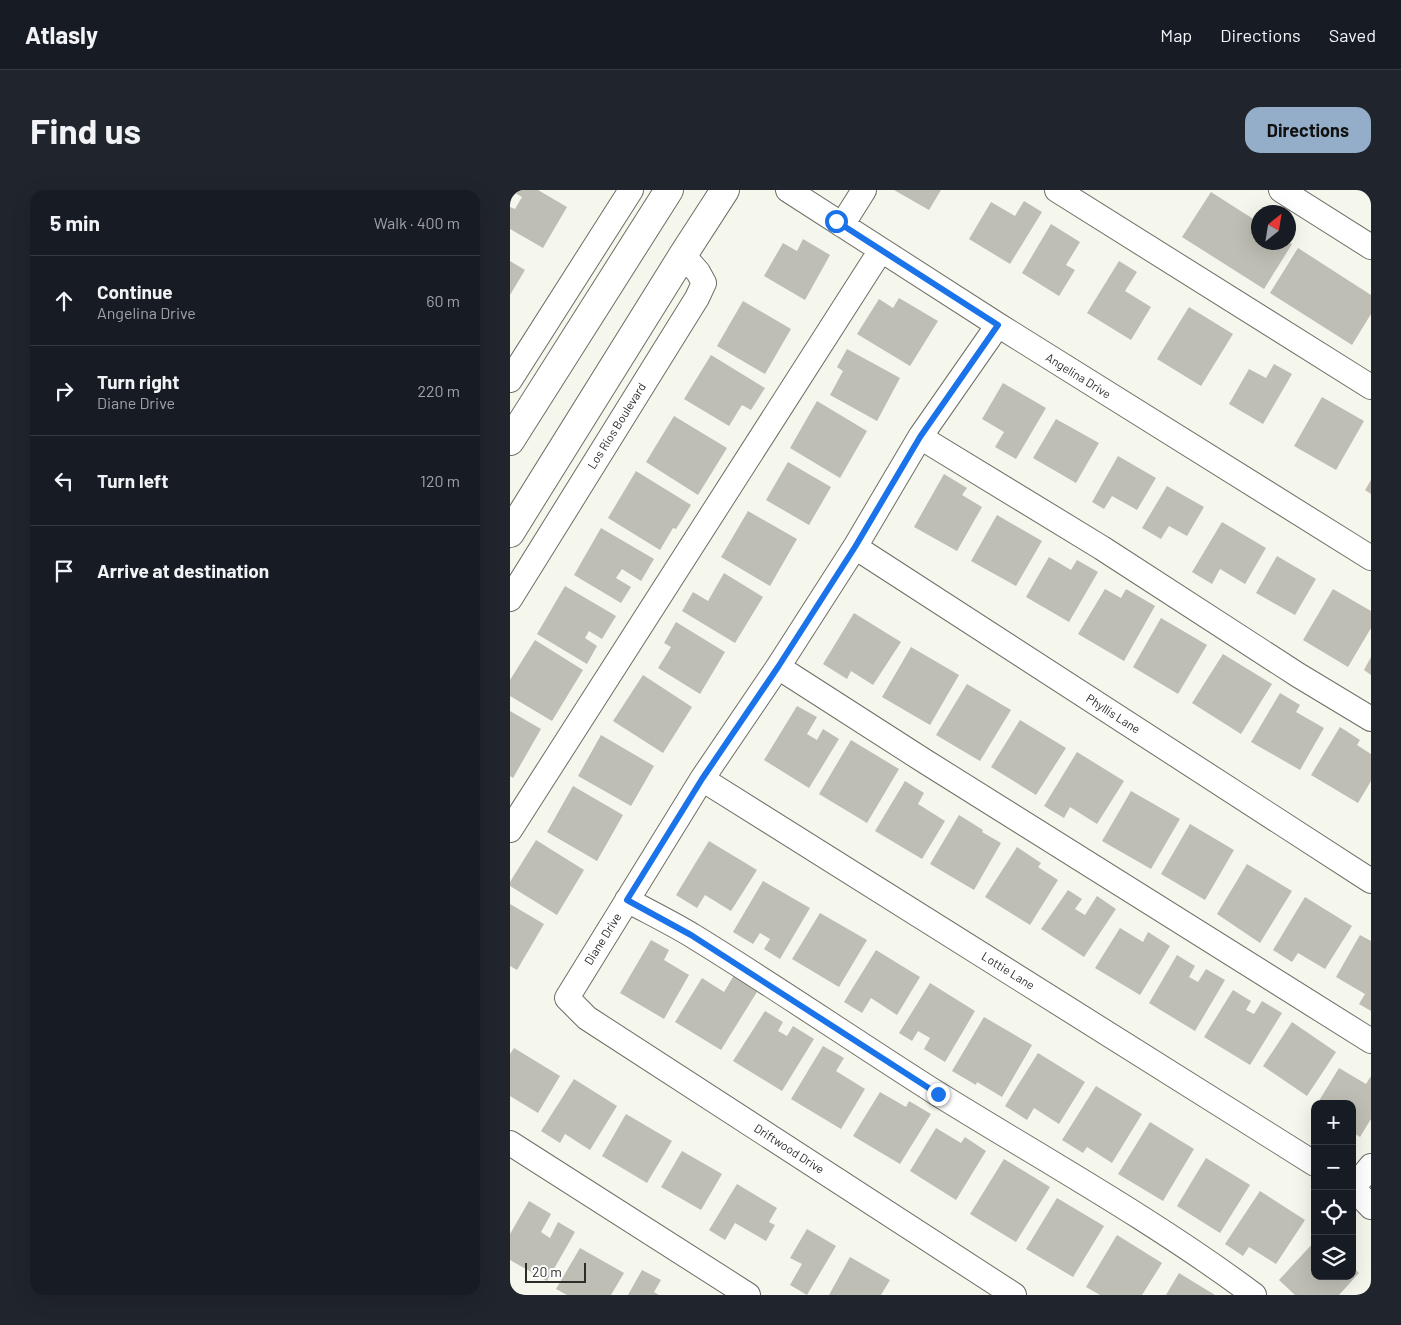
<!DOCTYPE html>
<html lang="en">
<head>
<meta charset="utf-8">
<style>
	body { margin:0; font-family:Barlow,sans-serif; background:#20242c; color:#f1f3f6 }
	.controls { position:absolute; right:15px; bottom:15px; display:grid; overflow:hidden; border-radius:10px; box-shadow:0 5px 20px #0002 }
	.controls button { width:45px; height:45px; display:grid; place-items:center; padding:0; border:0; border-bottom:1px solid #363941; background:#171b24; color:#f1f3f6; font:25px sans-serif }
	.compass { position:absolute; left:741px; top:15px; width:45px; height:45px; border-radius:50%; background:#171b24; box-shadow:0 5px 20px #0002; rotate:30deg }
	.scale { position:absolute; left:15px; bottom:12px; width:61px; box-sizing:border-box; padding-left:5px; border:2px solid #2c2d29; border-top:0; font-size:14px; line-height:18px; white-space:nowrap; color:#2c2d29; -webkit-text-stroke:4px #fff; paint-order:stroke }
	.stop { position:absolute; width:15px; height:15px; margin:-11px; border:4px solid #1a73e8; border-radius:50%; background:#fff }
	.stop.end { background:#1a73e8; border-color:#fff; box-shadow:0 1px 5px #0008 }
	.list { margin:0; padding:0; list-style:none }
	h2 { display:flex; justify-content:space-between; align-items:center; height:65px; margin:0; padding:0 20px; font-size:21px }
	h2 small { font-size:16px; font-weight:400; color:#9ea1a6 }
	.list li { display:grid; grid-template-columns:32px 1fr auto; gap:15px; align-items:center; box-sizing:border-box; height:90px; padding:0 20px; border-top:1px solid #363941 }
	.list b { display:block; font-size:19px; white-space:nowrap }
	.list p { margin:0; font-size:16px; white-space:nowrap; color:#9ea1a6 }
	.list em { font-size:16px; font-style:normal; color:#9ea1a6 }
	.icon { flex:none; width:28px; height:28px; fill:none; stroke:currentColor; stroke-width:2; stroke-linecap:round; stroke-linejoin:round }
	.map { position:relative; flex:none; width:861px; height:1105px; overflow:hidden; border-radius:15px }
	header { display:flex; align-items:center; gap:30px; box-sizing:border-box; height:70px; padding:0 25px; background:#171b24; border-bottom:1px solid #363941 }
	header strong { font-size:24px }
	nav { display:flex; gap:28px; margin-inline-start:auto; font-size:18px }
	.intro { display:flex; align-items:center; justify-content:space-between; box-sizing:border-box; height:120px; padding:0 30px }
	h1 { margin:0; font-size:35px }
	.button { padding:12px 22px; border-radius:15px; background:#94adc8; color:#111; font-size:18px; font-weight:700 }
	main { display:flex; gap:30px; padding:0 30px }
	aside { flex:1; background:#171b24; border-radius:15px; box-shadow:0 5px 20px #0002 }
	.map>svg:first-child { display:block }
	.building { fill:#bebeb4 }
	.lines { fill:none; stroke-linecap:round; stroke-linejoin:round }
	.minor-casing { stroke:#6e6e66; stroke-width:26 }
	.major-casing { stroke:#6e6e66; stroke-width:30 }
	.minor { stroke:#fff; stroke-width:24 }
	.major { stroke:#fff; stroke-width:28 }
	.route { stroke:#1a73e8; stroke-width:6 }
	.labels { text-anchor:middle; stroke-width:4; stroke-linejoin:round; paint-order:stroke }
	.street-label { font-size:12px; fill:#2c2d29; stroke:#fff }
</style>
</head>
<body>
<header>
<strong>Atlasly</strong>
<nav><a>Map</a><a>Directions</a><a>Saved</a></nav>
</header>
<div class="intro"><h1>Find us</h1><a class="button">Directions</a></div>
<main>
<aside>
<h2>5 min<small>Walk · 400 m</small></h2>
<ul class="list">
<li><svg class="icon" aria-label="ahead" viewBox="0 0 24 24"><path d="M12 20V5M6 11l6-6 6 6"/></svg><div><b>Continue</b><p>Angelina Drive</p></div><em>60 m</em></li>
<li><svg class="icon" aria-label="right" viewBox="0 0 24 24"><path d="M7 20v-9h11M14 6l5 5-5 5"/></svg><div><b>Turn right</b><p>Diane Drive</p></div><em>220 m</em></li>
<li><svg class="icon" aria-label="left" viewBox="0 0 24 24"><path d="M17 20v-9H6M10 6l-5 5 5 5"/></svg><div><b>Turn left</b></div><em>120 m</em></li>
<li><svg class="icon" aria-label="arrive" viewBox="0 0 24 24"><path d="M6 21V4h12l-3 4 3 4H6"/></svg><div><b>Arrive at destination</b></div></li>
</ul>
</aside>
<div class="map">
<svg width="861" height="1105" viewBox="0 0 861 1105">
	<rect width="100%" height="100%" fill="#f5f6ec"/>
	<path class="building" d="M 0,0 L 28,0 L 57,17 L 33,58 L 0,39 L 0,17 L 5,19 L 12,7 Z
		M 384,0 L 431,0 L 419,20 Z
		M 701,2 L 748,32 L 748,52 L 778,52 L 782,54 L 754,99 L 672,47 Z
		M 514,11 L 532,22 L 500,74 L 459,49 L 481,12 L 505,26 Z
		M 541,34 L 570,52 L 556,75 L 565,80 L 549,106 L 512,83 Z
		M 293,49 L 320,65 L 295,110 L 254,86 L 273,53 L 287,61 Z
		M 788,58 L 861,105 L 861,124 L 842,155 L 760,103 Z
		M 0,71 L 15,80 L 0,105 Z
		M 609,71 L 627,82 L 615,101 L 641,117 L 621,150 L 577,123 Z
		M 389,108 L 428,131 L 400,176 L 347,144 L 369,109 L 383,118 Z
		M 233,111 L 281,139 L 255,184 L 207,156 Z
		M 679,117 L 723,144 L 691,196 L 647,169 Z
		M 337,159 L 390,188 L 367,231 L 320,205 L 333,181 L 327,177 Z
		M 201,165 L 255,198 L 241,220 L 232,215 L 219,236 L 174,209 Z
		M 764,174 L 782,184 L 753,234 L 719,214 L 739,179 L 756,188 Z
		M 493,193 L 536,218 L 506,269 L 485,257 L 494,242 L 472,229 Z
		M 812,207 L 854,231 L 826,280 L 784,256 Z
		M 307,211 L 357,241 L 330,288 L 280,258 Z
		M 164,226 L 217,258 L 188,305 L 136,272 Z
		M 546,229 L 589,253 L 566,293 L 523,268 Z
		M 608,266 L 646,288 L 627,320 L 602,306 L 594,319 L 582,312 Z
		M 278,272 L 321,297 L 299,335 L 256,310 Z
		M 126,281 L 181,315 L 166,339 L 163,338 L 150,360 L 98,328 Z
		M 434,284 L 457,298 L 452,305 L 472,317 L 447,361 L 404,337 Z
		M 861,290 L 861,304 L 855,300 Z
		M 657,296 L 694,317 L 677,346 L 659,336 L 651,349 L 632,338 Z
		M 238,321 L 287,349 L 260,396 L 211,367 Z
		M 487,325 L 532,351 L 506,396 L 461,371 Z
		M 712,332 L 756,358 L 735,394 L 710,379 L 702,394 L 682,382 Z
		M 91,338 L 144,369 L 131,391 L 112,379 L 106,388 L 121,397 L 111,413 L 64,385 Z
		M 767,366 L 806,389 L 785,425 L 746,403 Z
		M 539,367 L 561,380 L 567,370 L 588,382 L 559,432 L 516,407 Z
		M 214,383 L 253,407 L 225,453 L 172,421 L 183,402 L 198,411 Z
		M 55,396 L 106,426 L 92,449 L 79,441 L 75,448 L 87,456 L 77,474 L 27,444 Z
		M 595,399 L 611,408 L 616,399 L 645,416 L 614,471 L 568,444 Z
		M 823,399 L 861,421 L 861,438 L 838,477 L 793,450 Z
		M 344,423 L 391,452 L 363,495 L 341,481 L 337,489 L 313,474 Z
		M 651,428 L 697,455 L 668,504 L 623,477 Z
		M 166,432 L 215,462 L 190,504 L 148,478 L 161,457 L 154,453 Z
		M 25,450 L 73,480 L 42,531 L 0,506 L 0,490 Z
		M 401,457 L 449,485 L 420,535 L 372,507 Z
		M 713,464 L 762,494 L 731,544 L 682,513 Z
		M 861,467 L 861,485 L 854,480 Z
		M 133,485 L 182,517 L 153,563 L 103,531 Z
		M 457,494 L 501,520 L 470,571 L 426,545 Z
		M 770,503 L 790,515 L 786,522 L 814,538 L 790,580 L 741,552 Z
		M 287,516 L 307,527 L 297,544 L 307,550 L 313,539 L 329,549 L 299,598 L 254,570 Z
		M 0,521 L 31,539 L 3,588 L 0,586 Z
		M 510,530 L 556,558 L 526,605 L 481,577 Z
		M 830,537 L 850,550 L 847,555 L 861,564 L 861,591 L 848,613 L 801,585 Z
		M 91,545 L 144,576 L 121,616 L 68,586 Z
		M 341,550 L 389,579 L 357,633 L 309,604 Z
		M 567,562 L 614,591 L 587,634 L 560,617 L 554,628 L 534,616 Z
		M 395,591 L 414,603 L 408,614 L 435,631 L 412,669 L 365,641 Z
		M 63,596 L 113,625 L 87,671 L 37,642 Z
		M 621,601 L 670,629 L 641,679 L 592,651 Z
		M 449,625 L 473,640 L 472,642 L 491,653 L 464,700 L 420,674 Z
		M 680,634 L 724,660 L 695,710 L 651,684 Z
		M 26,650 L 74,680 L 47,725 L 0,696 L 0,692 Z
		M 199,651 L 247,680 L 221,721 L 195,705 L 187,718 L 166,705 Z
		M 507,657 L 531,673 L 528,677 L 548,690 L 520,735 L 475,707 Z
		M 737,674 L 782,701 L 750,753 L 707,724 Z
		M 253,691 L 300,718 L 270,769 L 254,759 L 260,749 L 250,743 L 243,754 L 223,742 Z
		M 558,700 L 572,709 L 565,719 L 575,725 L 587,706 L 606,719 L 574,767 L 531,739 Z
		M 795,707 L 842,736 L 815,779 L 788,763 L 782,772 L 763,760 Z
		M 0,714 L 34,734 L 7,780 L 0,776 Z
		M 310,723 L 357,750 L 329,797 L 282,769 Z
		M 610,738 L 633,752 L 638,742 L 660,756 L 630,805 L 585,778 Z
		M 850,745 L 861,751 L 861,821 L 849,814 L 855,804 L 826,787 Z
		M 141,750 L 159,760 L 154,770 L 179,785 L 154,829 L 110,803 Z
		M 366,760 L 410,787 L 387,825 L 361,808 L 352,823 L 334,812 Z
		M 667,765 L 685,776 L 679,787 L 688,792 L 696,779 L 715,790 L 685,841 L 639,813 Z
		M 226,782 L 250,797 L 211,860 L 165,832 L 192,788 L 214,802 Z
		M 420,793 L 465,821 L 435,872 L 414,859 L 420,848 L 408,841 L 402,851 L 389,843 Z
		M 723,800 L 741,811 L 736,820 L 744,824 L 752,811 L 772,823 L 740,875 L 694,847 Z
		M 255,821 L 273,832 L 268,841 L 277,846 L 283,836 L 304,849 L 272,901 L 223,871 Z
		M 474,827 L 522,855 L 492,907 L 467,892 L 466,895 L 442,881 Z
		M 782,832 L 826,862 L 797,906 L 753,876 Z
		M 313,856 L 334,868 L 326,881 L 355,899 L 331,939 L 281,909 Z
		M 4,858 L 50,886 L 28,923 L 0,906 L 0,864 Z
		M 528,863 L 575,892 L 549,934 L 524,918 L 517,930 L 495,916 Z
		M 829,878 L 856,894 L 861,886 L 861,929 L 850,947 L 842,942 L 842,914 L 807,914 Z
		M 64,889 L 107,916 L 80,960 L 55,944 L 50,953 L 31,941 Z
		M 586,896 L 632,924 L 602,973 L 577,957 L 573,963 L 552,950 Z
		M 370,902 L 396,917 L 399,911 L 421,924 L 390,974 L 343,946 Z
		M 116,924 L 162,951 L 137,993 L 92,966 Z
		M 640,932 L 684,959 L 653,1011 L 608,984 Z
		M 426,938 L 451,953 L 455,947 L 476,961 L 446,1010 L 400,981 Z
		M 172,961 L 212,984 L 191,1020 L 151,997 Z
		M 696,968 L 740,995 L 710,1043 L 667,1016 Z
		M 494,969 L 540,997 L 506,1052 L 460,1024 Z
		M 227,994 L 267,1018 L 259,1032 L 265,1035 L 256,1051 L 225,1033 L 215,1050 L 199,1040 Z
		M 750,1001 L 795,1030 L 766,1074 L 739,1057 L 733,1066 L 715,1054 Z
		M 547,1008 L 594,1036 L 563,1087 L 516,1059 Z
		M 19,1011 L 41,1024 L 31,1042 L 40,1048 L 48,1032 L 65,1042 L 37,1091 L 0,1070 L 0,1044 Z
		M 297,1039 L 326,1056 L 297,1105 L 280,1095 L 292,1074 L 280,1068 Z
		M 607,1045 L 652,1073 L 632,1105 L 590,1105 L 576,1097 Z
		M 805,1051 L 805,1086 L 842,1086 L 842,1076 L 849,1083 L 829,1105 L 785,1105 L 769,1090 Z
		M 70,1058 L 114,1083 L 101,1105 L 57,1105 L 46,1099 Z
		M 340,1067 L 380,1090 L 371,1105 L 319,1105 Z
		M 132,1080 L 151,1090 L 144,1102 L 149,1105 L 118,1105 Z
		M 669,1083 L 705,1105 L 656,1105 Z"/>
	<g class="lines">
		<defs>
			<path id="minor" d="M 278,0 L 488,135 L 861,368
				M 547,0 L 861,197
				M 771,0 L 861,57
				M 332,35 L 354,0
				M 488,135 L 410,247 L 345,357 L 268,477 L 192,589 L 57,808 L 77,828 L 504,1105
				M 0,190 L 121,0
				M 410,247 L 592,358 L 788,485 L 861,529
				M 345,357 L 861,691
				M 0,409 L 187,108 L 194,93 L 188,82 L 173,65
				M 268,477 L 416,572 L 861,851
				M 192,589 L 805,974
				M 0,640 L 371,60
				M 117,710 C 139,722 162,733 183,746 C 266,797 346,852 428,904 C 533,969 645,1031 744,1105
				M 0,953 L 238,1105
				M 842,997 L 861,1017
				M 843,998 L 861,976"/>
			<path id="major" d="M 0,251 L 159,0
				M 0,343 L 173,65 L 215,0"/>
		</defs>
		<use href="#minor" class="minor-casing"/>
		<use href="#major" class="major-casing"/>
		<use href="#minor" class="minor"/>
		<use href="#major" class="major"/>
	</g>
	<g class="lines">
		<path class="route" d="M 326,31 L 488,135 L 410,247 L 345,357 L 268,477 L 192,589 L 117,710 L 181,745 L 428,904"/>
	</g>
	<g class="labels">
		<g class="street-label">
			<text transform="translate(568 186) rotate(32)" y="4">Angelina Drive</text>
			<text transform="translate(107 236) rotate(-58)" y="4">Los Rios Boulevard</text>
			<text transform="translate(603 524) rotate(33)" y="4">Phyllis Lane</text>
			<text transform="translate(93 749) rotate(-58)" y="4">Diane Drive</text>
			<text transform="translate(498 781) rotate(32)" y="4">Lottie Lane</text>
			<text transform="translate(279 959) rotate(33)" y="4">Driftwood Drive</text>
		</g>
	</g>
</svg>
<div class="controls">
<button>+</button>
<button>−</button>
<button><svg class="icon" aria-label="locate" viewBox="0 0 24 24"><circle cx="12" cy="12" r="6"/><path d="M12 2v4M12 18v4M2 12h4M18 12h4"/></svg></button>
<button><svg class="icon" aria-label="layers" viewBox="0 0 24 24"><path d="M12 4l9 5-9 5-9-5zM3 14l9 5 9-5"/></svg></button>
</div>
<svg class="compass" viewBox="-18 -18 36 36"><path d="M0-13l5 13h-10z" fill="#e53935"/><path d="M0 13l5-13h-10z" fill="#9ea1a6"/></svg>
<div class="scale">20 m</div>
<div class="stop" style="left:326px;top:31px"></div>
<div class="stop end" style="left:428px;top:904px"></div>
</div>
</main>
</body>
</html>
